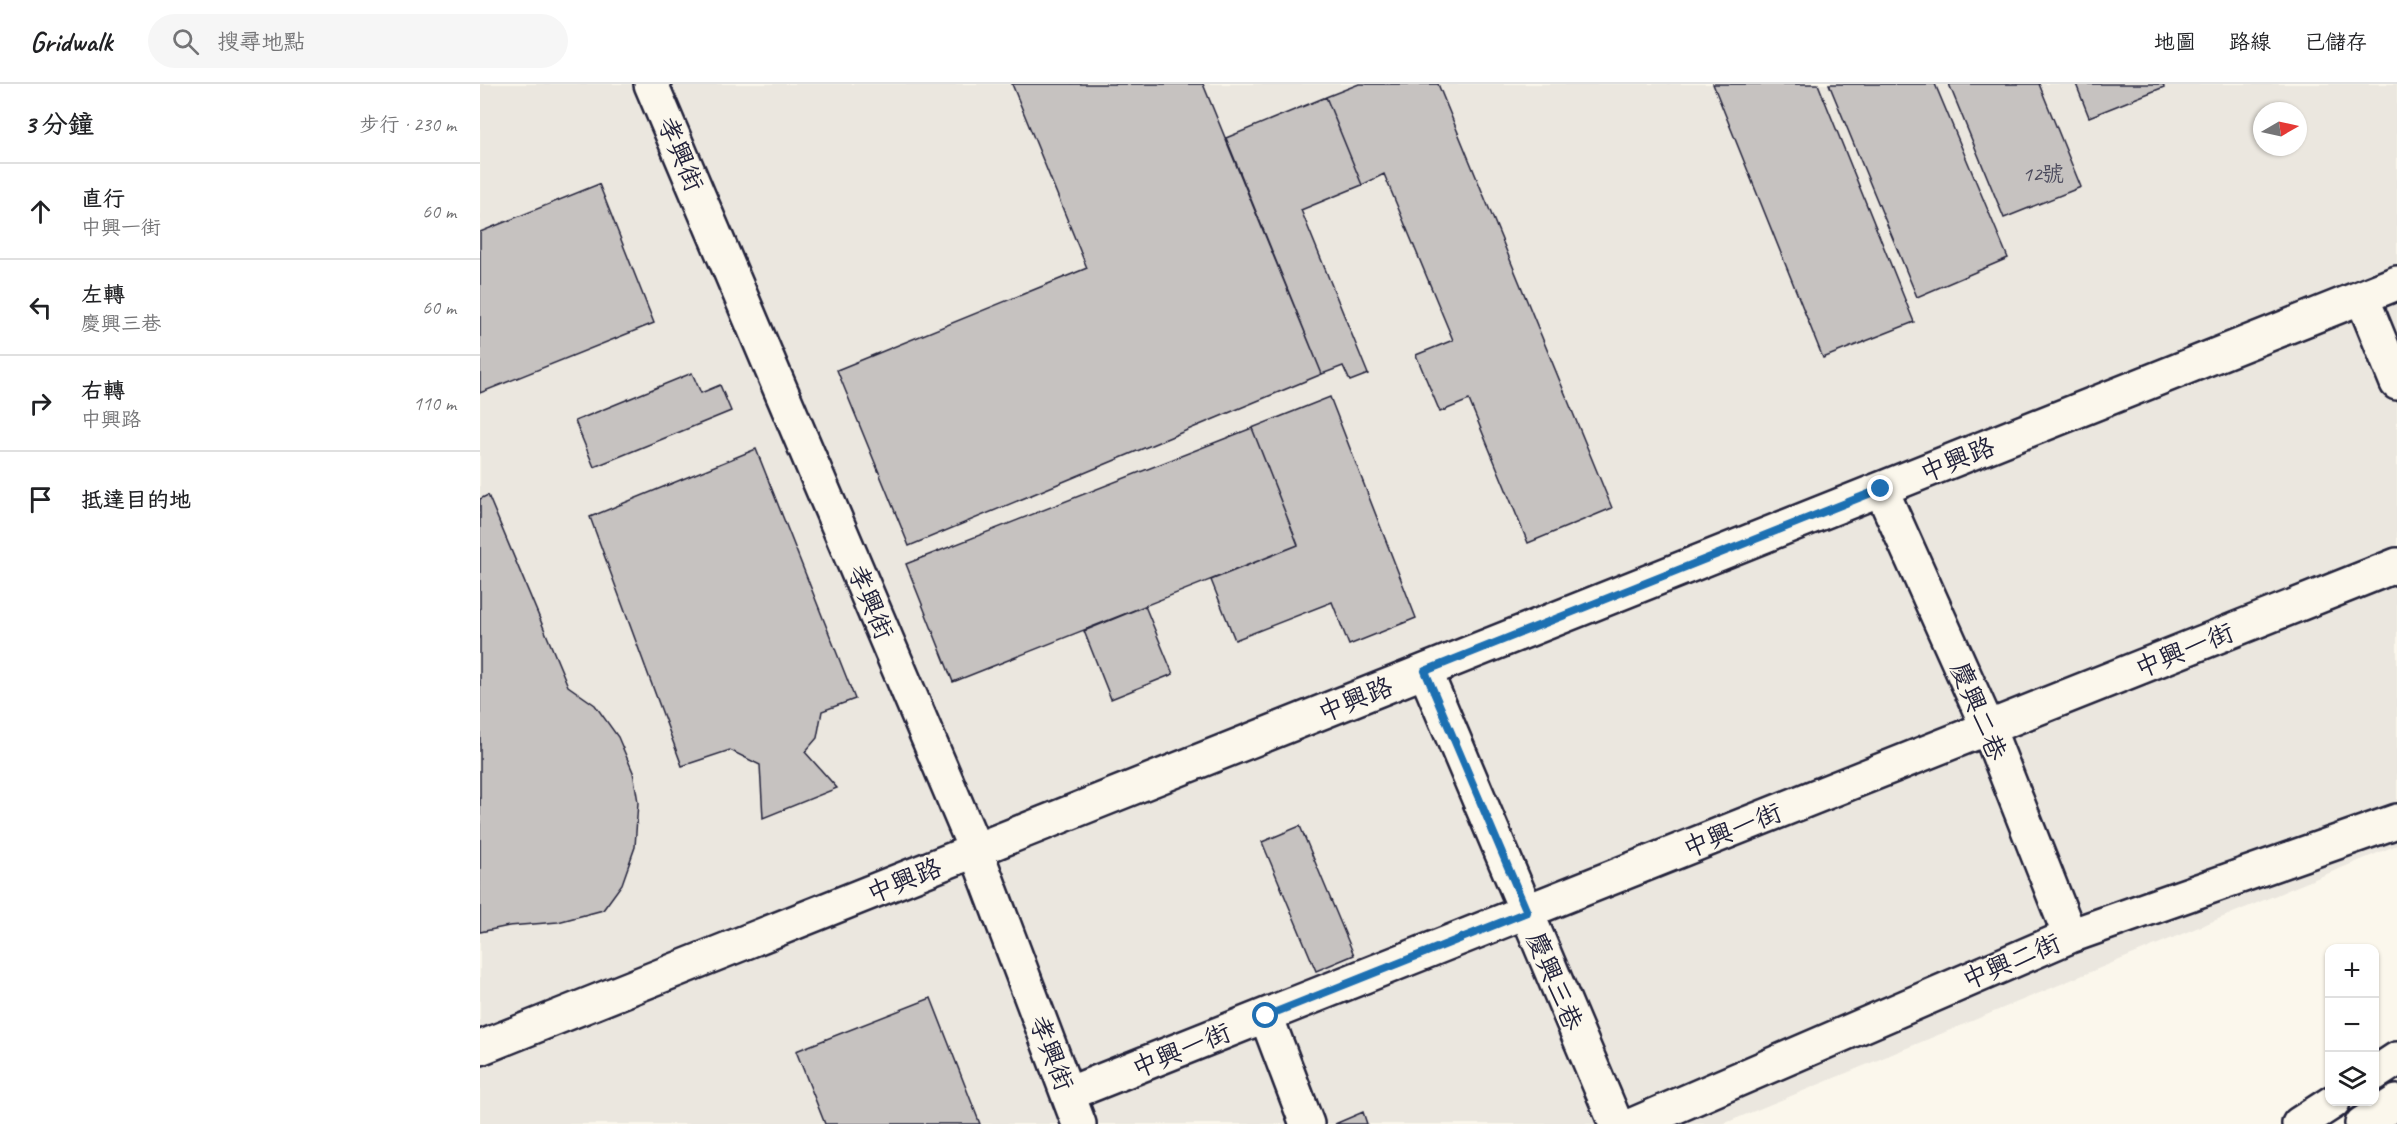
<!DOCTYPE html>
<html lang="zh-TW">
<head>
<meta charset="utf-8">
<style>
	body { margin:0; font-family:Caveat,"LXGW WenKai TC",sans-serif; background:#f6f6f6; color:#202124 }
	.controls { position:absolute; right:18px; bottom:18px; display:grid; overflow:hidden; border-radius:12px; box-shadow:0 2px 4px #0004 }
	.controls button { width:54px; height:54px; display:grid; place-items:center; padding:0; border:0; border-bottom:2px solid #e0e0e0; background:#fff; color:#202124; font:30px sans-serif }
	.compass { position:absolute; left:1773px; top:18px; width:54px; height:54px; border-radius:50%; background:#fff; box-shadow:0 2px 4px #0004; rotate:81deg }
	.stop { position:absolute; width:18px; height:18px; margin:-14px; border:4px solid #1f6fb2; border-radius:50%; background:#fff }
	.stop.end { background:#1f6fb2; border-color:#fff; box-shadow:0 2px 6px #0008 }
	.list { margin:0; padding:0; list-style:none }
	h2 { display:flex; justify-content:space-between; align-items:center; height:78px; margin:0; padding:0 24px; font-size:26px }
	h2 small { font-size:20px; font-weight:400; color:#757577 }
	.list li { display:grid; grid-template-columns:39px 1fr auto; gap:18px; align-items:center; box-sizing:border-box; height:96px; padding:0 24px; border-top:2px solid #e0e0e0 }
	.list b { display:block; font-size:22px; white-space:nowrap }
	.list p { margin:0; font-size:20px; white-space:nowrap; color:#757577 }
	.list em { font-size:20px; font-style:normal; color:#757577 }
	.icon { flex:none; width:33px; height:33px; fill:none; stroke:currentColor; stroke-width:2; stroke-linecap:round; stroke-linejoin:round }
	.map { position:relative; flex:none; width:1917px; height:1040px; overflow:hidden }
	header { display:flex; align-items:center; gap:36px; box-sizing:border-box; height:84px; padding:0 30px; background:#fff; border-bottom:2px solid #e0e0e0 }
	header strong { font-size:28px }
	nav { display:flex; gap:33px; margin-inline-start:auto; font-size:21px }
	.search { width:420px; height:54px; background:#f6f6f6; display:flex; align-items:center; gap:15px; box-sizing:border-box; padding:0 21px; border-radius:33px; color:#757577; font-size:22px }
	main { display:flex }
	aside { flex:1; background:#fff }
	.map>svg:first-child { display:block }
	.built { fill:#ebe7df; fill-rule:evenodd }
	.building { fill:#c6c2c0; stroke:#22223b; stroke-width:1.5 }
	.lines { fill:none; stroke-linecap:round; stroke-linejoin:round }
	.minor-casing { stroke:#22223b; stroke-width:38 }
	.highway-casing { stroke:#22223b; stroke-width:38 }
	.minor { stroke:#fbf7ec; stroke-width:33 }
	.highway { stroke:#fbf7ec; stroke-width:33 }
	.route { stroke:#1f6fb2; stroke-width:8 }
	.labels { text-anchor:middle; stroke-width:4.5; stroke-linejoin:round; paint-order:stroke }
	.number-label { font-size:22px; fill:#4b4a5c }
	.street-label { font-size:26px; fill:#22223b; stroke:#fbf7ec }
</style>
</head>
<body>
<header>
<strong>Gridwalk</strong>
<div class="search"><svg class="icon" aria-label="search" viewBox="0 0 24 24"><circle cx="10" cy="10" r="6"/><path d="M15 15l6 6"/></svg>搜尋地點</div>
<nav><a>地圖</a><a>路線</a><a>已儲存</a></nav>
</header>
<main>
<aside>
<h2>3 分鐘<small>步行 · 230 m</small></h2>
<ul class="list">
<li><svg class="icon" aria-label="ahead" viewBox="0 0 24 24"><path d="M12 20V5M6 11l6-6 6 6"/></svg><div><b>直行</b><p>中興一街</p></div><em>60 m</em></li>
<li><svg class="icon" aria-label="left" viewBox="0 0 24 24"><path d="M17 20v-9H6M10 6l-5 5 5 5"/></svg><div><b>左轉</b><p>慶興三巷</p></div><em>60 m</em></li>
<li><svg class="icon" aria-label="right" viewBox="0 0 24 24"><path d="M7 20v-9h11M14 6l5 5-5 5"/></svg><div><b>右轉</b><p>中興路</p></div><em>110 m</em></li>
<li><svg class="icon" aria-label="arrive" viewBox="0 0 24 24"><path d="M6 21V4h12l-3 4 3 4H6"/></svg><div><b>抵達目的地</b></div></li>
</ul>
</aside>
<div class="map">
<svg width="1917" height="1040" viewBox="0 0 1917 1040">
	<rect width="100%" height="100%" fill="#fbf7ec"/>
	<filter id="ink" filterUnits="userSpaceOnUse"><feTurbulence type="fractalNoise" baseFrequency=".0167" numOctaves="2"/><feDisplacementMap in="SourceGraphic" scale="12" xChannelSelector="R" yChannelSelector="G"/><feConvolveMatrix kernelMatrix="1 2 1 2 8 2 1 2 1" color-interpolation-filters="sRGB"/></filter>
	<g filter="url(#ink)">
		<path class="built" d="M 0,0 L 1917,0 L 1917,761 L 1243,1040 L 0,1040 ZM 1782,27 L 1818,27 L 1818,63 L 1782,63 Z"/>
		<path class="building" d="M 532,0 L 723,0 L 842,290 L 429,462 L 357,286 L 607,184 Z
			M 879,0 L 958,0 L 1132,424 L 1048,459 L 989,316 L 960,328 L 936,271 L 973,256 L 904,90 L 882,101 L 846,13 Z
			M 1233,0 L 1338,0 L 1434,238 L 1343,274 Z
			M 1349,0 L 1455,0 L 1528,174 L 1437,213 Z
			M 1469,0 L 1559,0 L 1601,103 L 1524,134 Z
			M 1596,0 L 1683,0 L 1684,3 L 1609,33 Z
			M 846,13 L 882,101 L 821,126 L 888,290 L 870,297 L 863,282 L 842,290 L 746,54 Z
			M 119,100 L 174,239 L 0,309 L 0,148 Z
			M 212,289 L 221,309 L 240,301 L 251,327 L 114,383 L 95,337 Z
			M 850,313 L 936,534 L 869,561 L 852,518 L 755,556 L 731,496 L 818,461 L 772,344 Z
			M 772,344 L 818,461 L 473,598 L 426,480 Z
			M 276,365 L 375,615 L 342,627 L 337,654 L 325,668 L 357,704 L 283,734 L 280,681 L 250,666 L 202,682 L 110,433 Z
			M 8,411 L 88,602 L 115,621 L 138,653 L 153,688 L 158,718 L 155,763 L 142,800 L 123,826 L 78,838 L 29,842 L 0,848 L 0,415 Z
			M 665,522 L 693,590 L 631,615 L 604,547 Z
			M 820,742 L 874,871 L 836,887 L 782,758 Z
			M 451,914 L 500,1040 L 345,1040 L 316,967 Z
			M 883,1028 L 887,1040 L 855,1040 Z"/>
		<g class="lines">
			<defs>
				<path id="minor" d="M 171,0 L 496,767 L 599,1040
					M 1882,213 L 1917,299
					M 1401,405 L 1508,644 L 1590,852
					M 945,587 L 1136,1040
					M 786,932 L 827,1040
					M 0,964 L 1917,199
					M 588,1010 L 1917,481
					M 1155,1040 L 1590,852 L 1917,737"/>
				<path id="highway" d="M 1894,990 L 1917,975
					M 1819,1040 L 1853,1018
					M 1882,1040 L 1917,1018"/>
			</defs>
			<use href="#minor" class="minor-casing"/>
			<use href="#highway" class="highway-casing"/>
			<use href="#minor" class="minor"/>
			<use href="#highway" class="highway"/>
		</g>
	</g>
	<g class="lines" filter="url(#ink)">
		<path class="route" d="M 786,932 L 1047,828 L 945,587 L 1401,405"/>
	</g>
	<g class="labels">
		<g class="number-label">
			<text x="1563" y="97">12號</text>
		</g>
		<g class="street-label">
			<text transform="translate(201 70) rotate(67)" y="9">孝興街</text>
			<text transform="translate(1477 375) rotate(-22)" y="9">中興路</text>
			<text transform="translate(391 518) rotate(67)" y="9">孝興街</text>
			<text transform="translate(1704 566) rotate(-22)" y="9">中興一街</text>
			<text transform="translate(875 615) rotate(-22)" y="9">中興路</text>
			<text transform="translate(1499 627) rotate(67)" y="9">慶興二巷</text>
			<text transform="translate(1252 746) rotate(-22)" y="9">中興一街</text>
			<text transform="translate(424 796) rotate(-22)" y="9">中興路</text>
			<text transform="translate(1531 877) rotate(-23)" y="9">中興二街</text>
			<text transform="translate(1075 897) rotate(67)" y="9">慶興三巷</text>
			<text transform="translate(701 966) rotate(-22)" y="9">中興一街</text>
			<text transform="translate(572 969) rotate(69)" y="9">孝興街</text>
		</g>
	</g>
</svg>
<div class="controls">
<button>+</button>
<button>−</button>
<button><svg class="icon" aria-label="layers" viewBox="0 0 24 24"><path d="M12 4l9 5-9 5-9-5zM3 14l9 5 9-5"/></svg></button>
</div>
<svg class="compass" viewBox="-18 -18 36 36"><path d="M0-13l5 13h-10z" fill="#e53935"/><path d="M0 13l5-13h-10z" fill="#757577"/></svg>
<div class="stop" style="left:786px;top:932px"></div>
<div class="stop end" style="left:1401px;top:405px"></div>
</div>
</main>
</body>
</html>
